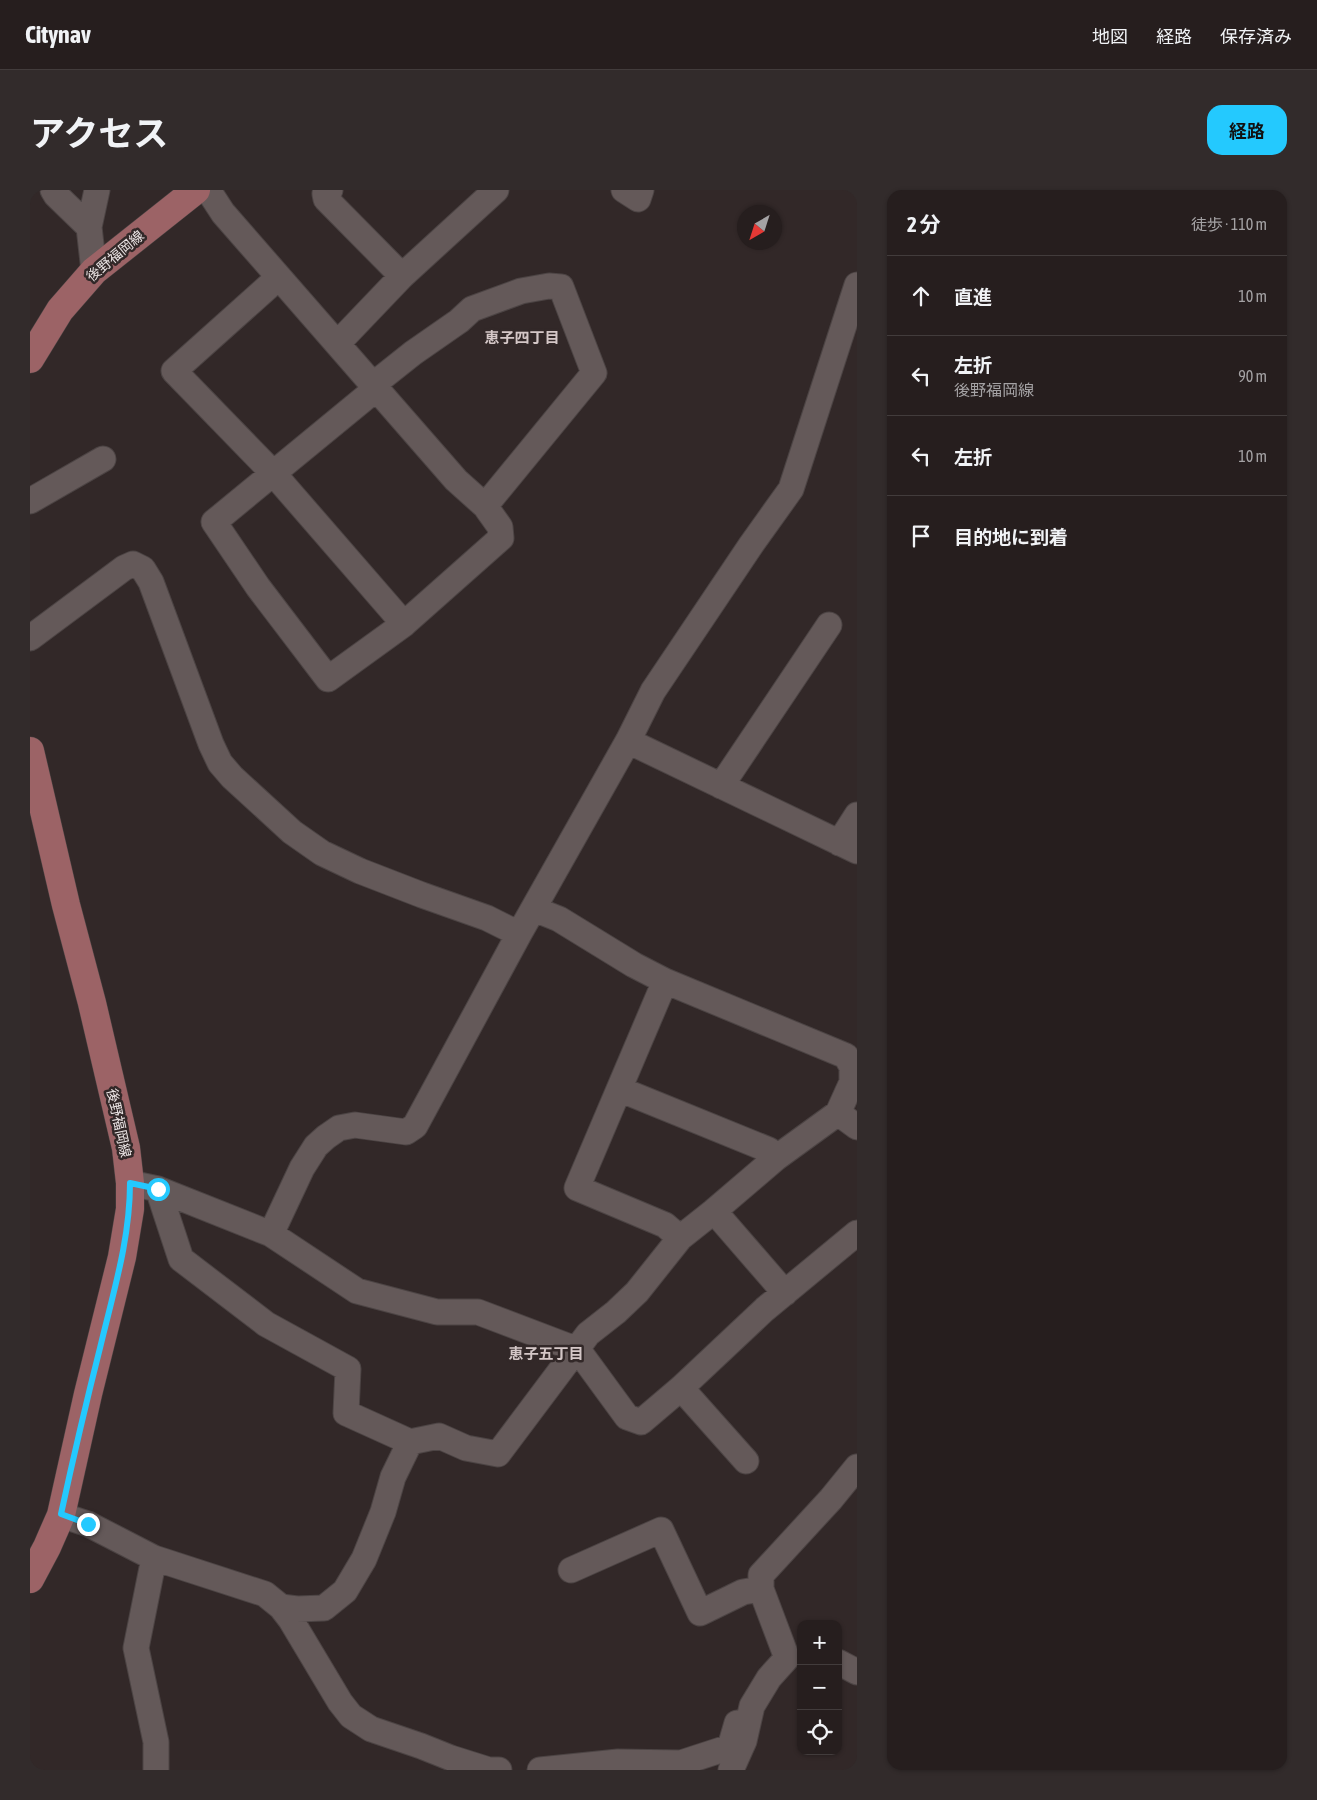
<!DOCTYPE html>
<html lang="ja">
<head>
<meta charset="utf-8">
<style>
	body { margin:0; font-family:"Asap Condensed","Noto Sans JP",sans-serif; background:#322b2b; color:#f1f3f6 }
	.controls { position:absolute; right:15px; bottom:15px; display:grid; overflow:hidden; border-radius:10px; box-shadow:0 1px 4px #0004 }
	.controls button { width:45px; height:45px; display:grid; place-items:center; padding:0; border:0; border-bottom:1px solid #423c3c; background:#261e1e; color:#f1f3f6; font:25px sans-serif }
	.compass { position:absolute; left:707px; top:15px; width:45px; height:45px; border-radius:50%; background:#261e1e; box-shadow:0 1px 4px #0004; rotate:219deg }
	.stop { position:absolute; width:15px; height:15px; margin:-11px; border:4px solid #24c9fe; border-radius:50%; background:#fff }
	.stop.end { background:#24c9fe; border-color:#fff; box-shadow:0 1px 5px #0008 }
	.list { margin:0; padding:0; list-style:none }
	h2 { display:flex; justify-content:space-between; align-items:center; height:65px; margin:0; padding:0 20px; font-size:21px }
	h2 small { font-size:16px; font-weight:400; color:#a4a2a4 }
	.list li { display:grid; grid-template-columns:32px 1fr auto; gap:15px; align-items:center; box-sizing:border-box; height:80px; padding:0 20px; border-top:1px solid #423c3c }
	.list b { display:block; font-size:19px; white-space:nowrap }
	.list p { margin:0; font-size:16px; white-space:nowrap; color:#a4a2a4 }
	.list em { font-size:16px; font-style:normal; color:#a4a2a4 }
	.icon { flex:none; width:28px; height:28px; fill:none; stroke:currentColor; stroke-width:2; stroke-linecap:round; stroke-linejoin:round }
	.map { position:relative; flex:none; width:827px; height:1580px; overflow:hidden; border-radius:15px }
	header { display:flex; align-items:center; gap:30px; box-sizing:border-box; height:70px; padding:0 25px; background:#261e1e; border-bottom:1px solid #423c3c }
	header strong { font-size:24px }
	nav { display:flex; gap:28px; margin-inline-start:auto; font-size:18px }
	.intro { display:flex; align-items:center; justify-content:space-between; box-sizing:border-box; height:120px; padding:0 30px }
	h1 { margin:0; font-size:35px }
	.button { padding:12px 22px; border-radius:15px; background:#24c9fe; color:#111; font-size:18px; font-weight:700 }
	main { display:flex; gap:30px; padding:0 30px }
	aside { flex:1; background:#261e1e; border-radius:15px; box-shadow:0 1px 4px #0004 }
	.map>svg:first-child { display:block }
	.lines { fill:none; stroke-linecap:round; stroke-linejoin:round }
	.minor-casing { stroke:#4c4444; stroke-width:27 }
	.major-casing { stroke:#4c4444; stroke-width:29 }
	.minor { stroke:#645959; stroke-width:25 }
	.major { stroke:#9c6366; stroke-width:28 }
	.route { stroke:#24c9fe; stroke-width:6 }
	.labels { text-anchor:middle; stroke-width:5; stroke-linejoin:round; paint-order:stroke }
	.street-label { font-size:14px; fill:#ebe4e4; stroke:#322828 }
	.neighbourhood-label { font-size:15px; font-weight:bold; fill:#d4c7c7; stroke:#322828 }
</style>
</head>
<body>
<header>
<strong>Citynav</strong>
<nav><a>地図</a><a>経路</a><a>保存済み</a></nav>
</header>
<div class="intro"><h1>アクセス</h1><a class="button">経路</a></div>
<main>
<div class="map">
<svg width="827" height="1580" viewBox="0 0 827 1580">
	<rect width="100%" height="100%" fill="#322828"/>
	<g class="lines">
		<defs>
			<path id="minor" d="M 23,0 L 26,5 L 59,37
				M 178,0 L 193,23 L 426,290 L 455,316 L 470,337 L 471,348 L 374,434 L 298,489 L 228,397 L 184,332 L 347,198
				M 300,0 L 295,4 L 296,9 L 372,86
				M 594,0 L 608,9 L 611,0
				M 64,81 L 59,37 L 67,0
				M 249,87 L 144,181 L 243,283 L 374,434
				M 308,153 L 372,86 L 466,0
				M 344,194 L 383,163 L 429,131 L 442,119 L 491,101 L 519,96 L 531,97 L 564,183 L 455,316
				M 0,311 L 73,269
				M 0,448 L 94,378 L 103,374 L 113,379 L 121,392 L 181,554 L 190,573 L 202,587 L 262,642 L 292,663 L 330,681 L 392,705 L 457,728 L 489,744
				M 598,551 L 827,661
				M 691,596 L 799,435
				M 809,653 L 827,625
				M 504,719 L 529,729 L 604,775 L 635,791 L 816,866 L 822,877 L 822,892 L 808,923 L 827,937
				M 635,791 L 547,998 L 635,1035 L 650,1048
				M 589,899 L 739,960 L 746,968
				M 100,993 L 128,999 L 241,1044 L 272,978 L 286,956 L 296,947 L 309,938 L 325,935 L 376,942 L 385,936 L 489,744 L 598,551 L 623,501 L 721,355 L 761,299 L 827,95
				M 128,999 L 151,1069 L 236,1134 L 318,1179 L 316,1223 L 380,1252
				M 684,1021 L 755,1103
				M 241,1044 L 327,1101 L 407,1122 L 448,1122 L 548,1160 L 597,1227 L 611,1232 L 651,1198 L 735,1119 L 827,1043
				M 651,1198 L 716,1271
				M 31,1325 L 58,1334 L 124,1368 L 235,1404 L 251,1417 L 261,1430 L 310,1512 L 321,1526 L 341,1539 L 391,1556 L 421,1568 L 459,1580 L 469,1580
				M 124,1368 L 106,1458 L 126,1552 L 126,1580
				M 541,1380 L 631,1340 L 670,1423 L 713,1402 L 731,1399
				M 251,1417 L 267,1419 L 294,1418 L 315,1401 L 334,1369 L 353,1322 L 363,1287 L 380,1252 L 409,1246 L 436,1258 L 468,1264 L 558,1144 L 586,1122 L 607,1102 L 650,1048 L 684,1021 L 746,968 L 808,923
				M 808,1472 L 827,1482
				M 510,1580 L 588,1572 L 651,1573 L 700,1557 L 707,1533
				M 701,1580 L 714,1551 L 722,1516 L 739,1488 L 757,1468 L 731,1399 L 731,1385 L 801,1309 L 827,1277"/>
			<path id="major" d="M 0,169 L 30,120 L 64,81 L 166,0
				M 0,561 L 36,715 L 62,813 L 96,958 L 100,993 L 100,1019 L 92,1067 L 58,1204 L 31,1325 L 17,1357 L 0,1389"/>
		</defs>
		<use href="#minor" class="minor-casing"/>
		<use href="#major" class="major-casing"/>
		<use href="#minor" class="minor"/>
		<use href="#major" class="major"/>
	</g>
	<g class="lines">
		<path class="route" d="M 58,1334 L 31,1324 C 43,1269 56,1213 70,1158 C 83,1103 100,1050 100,993 L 128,999"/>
	</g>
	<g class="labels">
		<g class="street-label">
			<text transform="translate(85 66) rotate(-40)" y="5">後野福岡線</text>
			<text transform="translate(89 933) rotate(78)" y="5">後野福岡線</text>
		</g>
		<g class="neighbourhood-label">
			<text x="492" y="153">恵子四丁目</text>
			<text x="516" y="1169">恵子五丁目</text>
		</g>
	</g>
</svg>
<div class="controls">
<button>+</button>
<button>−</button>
<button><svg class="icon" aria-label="locate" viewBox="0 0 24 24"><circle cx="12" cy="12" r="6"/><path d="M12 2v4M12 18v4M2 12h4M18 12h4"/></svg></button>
</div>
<svg class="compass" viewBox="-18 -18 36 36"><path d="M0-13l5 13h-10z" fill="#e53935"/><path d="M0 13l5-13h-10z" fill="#a4a2a4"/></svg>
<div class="stop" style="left:128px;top:999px"></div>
<div class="stop end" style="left:58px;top:1334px"></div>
</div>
<aside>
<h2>2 分<small>徒歩 · 110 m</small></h2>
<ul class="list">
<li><svg class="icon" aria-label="ahead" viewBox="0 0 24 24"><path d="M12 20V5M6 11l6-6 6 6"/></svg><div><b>直進</b></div><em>10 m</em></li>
<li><svg class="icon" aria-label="left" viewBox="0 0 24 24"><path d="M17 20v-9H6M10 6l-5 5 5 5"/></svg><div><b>左折</b><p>後野福岡線</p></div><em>90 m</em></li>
<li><svg class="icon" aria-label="left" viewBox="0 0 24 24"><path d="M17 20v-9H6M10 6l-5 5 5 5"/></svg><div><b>左折</b></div><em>10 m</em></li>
<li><svg class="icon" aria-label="arrive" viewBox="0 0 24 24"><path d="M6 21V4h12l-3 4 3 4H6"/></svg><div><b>目的地に到着</b></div></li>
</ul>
</aside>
</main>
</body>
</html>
